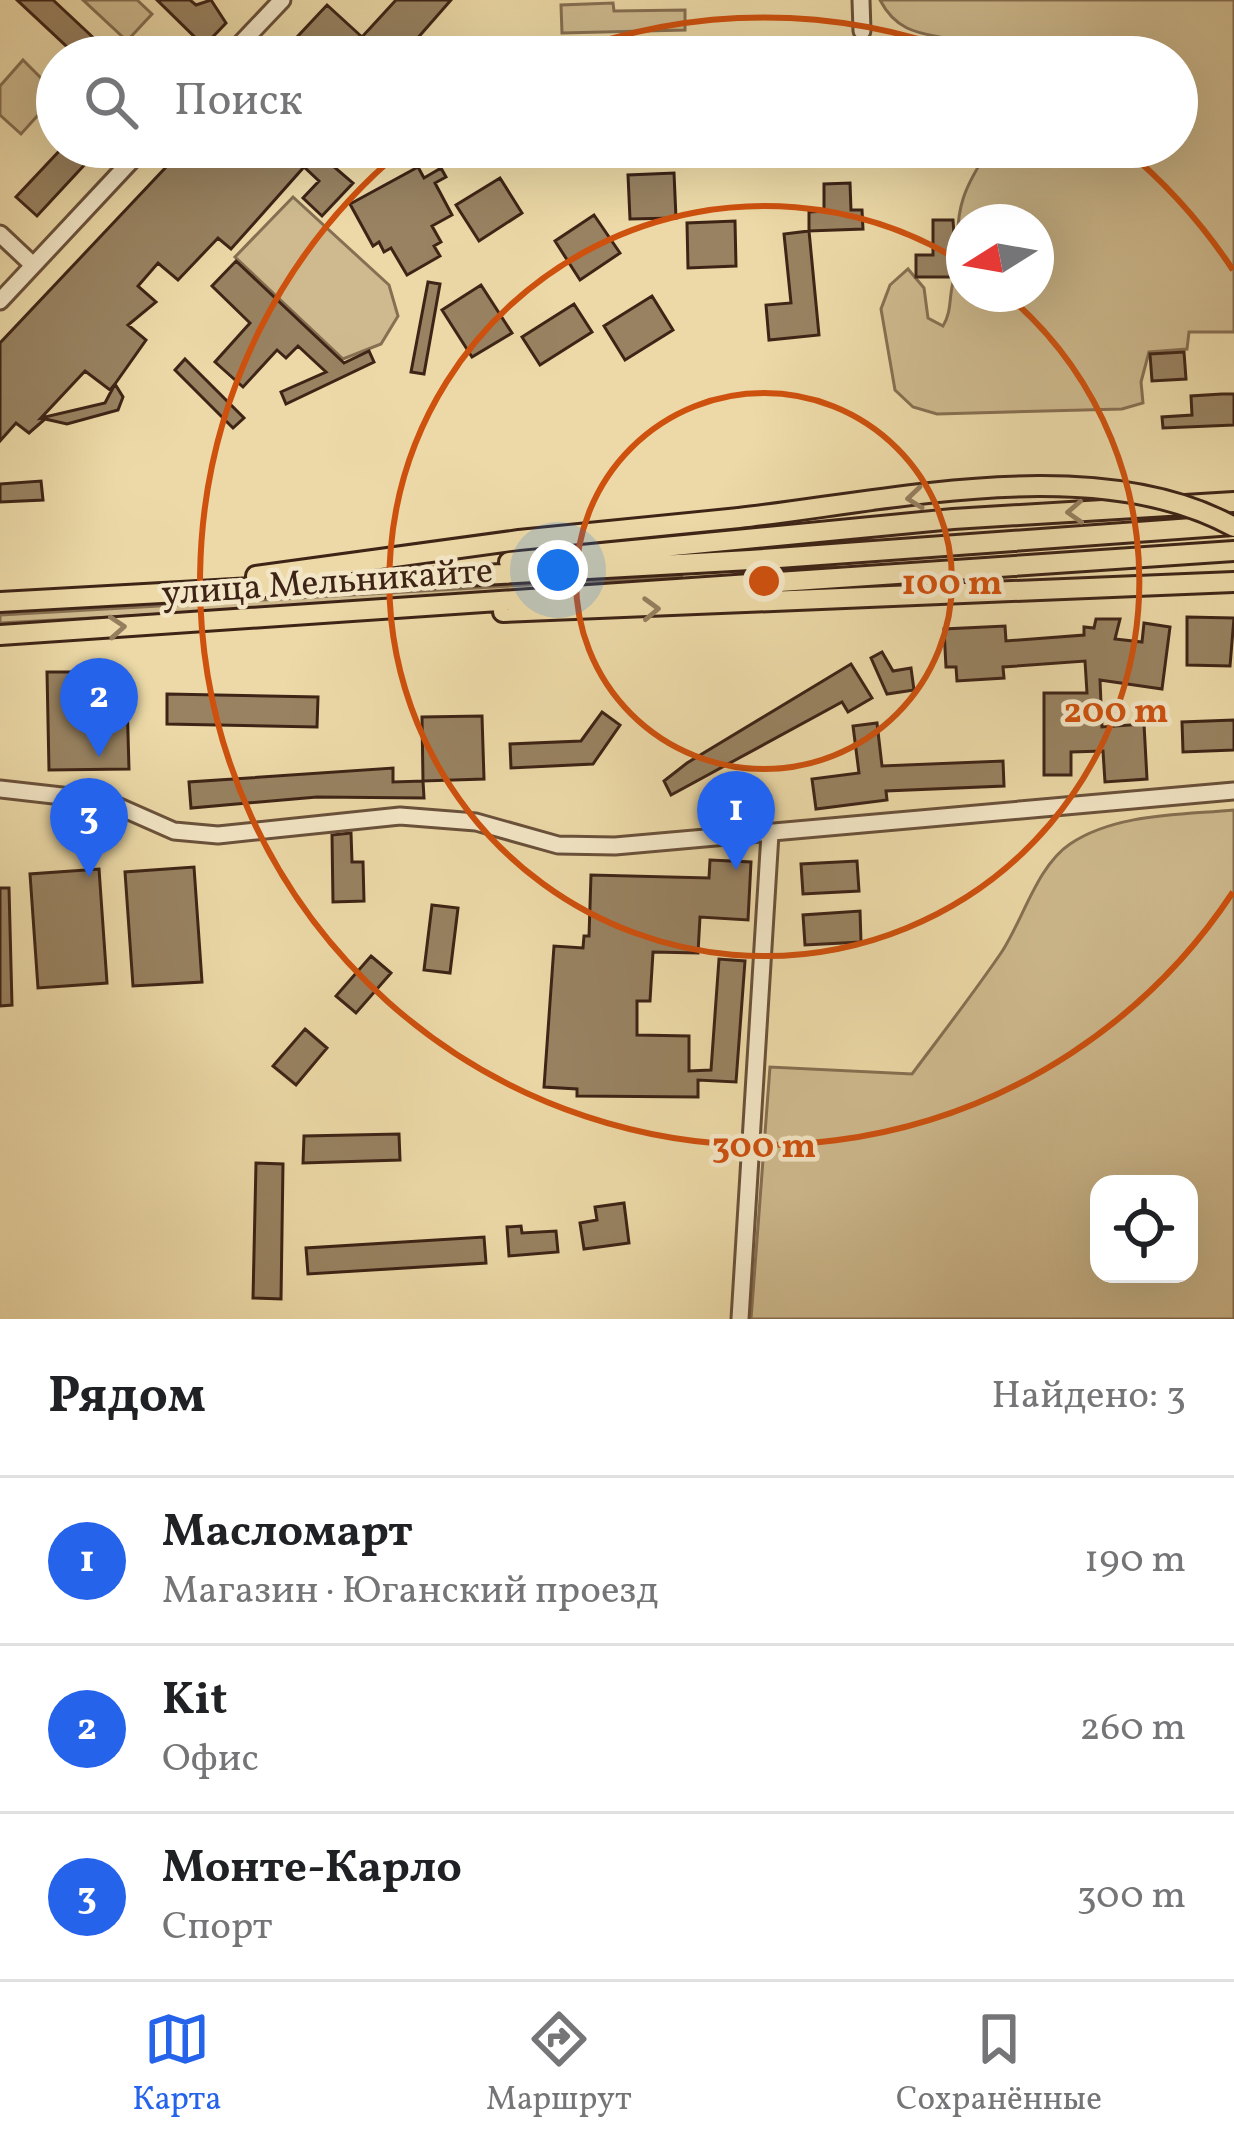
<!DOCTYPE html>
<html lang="ru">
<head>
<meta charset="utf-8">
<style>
	body { margin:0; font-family:Vollkorn,serif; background:#f6f6f6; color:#202124 }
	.controls { position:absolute; right:36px; bottom:36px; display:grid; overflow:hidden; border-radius:24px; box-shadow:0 12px 48px #0002 }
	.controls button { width:108px; height:108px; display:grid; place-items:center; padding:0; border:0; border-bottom:3px solid #e0e0e0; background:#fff; color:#202124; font:60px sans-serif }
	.compass { position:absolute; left:946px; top:204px; width:108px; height:108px; border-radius:50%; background:#fff; box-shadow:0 12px 48px #0002; rotate:259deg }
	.you { position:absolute; left:558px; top:570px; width:42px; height:42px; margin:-30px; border:9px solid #fff; border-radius:50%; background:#1a73e8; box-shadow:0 0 0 18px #1a73e833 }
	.badge { display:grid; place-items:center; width:78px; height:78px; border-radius:50%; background:#2563eb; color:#fff; font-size:39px; font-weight:700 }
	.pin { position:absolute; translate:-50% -99px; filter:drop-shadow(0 3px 6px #0008) }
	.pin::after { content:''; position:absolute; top:63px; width:42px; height:36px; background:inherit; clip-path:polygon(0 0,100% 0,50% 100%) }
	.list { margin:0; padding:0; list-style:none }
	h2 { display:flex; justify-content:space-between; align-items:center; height:156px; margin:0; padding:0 48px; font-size:51px }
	h2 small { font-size:39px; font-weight:400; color:#757577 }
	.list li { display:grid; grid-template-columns:78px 1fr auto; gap:36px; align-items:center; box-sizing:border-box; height:168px; padding:0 48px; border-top:3px solid #e0e0e0 }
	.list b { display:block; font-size:45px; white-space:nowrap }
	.list p { margin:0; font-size:39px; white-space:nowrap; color:#757577 }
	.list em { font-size:39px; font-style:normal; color:#757577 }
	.icon { flex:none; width:66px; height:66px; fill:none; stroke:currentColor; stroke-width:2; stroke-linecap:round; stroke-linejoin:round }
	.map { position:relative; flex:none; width:1234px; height:1319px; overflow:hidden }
	.search { position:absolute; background:#fff; box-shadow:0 12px 48px #0002; left:36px; right:36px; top:36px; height:132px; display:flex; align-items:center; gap:30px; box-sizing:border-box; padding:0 42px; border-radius:66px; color:#757577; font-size:45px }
	.sheet { height:660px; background:#fff }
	nav { display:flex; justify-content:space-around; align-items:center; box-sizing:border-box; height:168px; border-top:3px solid #e0e0e0; background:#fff; font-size:33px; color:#757577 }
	nav a { display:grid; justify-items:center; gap:6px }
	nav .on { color:#2563eb }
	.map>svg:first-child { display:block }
	.green { fill:#ceba8e; stroke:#866f52; stroke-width:3; fill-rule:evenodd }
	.building { fill:#988261; stroke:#3e2416; stroke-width:3; fill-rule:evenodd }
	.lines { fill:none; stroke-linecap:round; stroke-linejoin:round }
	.minor-casing { stroke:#6a513a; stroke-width:21 }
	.major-casing { stroke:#3e2416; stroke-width:24 }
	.minor { stroke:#f3e6c6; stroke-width:15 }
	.major { stroke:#ecd9a7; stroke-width:18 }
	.major-bridge-casing { stroke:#3e2416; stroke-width:24; stroke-linecap:butt }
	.major-bridge { stroke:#ecd9a7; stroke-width:18 }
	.oneway { stroke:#957e5e }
	.ring { fill:none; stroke:#ce510e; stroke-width:6 }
	.labels { text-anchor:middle; stroke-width:9; stroke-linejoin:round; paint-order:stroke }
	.street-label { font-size:36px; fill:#3e2416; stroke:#f3e6c6 }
	.centre { fill:#ce510e; stroke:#f3e6c6; stroke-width:6 }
	.ring-label { font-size:36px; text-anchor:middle; font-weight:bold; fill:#ce510e; stroke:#f3e6c6; stroke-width:9; stroke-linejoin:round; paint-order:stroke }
</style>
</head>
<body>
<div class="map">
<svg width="1234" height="1319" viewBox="0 0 1234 1319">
	<rect width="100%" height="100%" fill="#ecd9a7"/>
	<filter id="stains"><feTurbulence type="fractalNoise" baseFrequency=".00167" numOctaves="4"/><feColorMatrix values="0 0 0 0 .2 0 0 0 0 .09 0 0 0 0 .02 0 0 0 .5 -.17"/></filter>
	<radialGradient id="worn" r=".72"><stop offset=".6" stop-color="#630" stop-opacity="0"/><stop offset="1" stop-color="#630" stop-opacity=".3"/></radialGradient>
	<path class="green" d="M 83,0 L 137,0 L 152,14 L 127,41 Z
		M 880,0 L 1234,0 L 1234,332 L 1189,332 L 1187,349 L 1149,352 L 1141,382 L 1143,403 L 1122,409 L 937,414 L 913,407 L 895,390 L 881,309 L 890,285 L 908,269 L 924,288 L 928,318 L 943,326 C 953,310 948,293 955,276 L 964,273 L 964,294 L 1036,294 L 1036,222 L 964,222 L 964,255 L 959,251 C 954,209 966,184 989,150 L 1177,147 L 1177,57 L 979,57 C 955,23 907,52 880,0 Z
		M 613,3 L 614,11 L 685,10 L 685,30 L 562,33 L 561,5 Z
		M 23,60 L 57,94 L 21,134 L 0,115 L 0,86 Z
		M 293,197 L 389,285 L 398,316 L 381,344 L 343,359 L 235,257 Z
		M 683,576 L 363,603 L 0,623 L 0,615 Z
		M 1234,810 L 1234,1319 L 751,1319 L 770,1067 L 912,1074 C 942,1034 973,994 1001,953 C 1023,920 1037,866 1070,844 C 1116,813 1182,815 1234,810 ZM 1099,1184 L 1189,1184 L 1189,1274 L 1099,1274 Z"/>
	<path class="building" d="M 17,0 L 53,0 L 98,42 L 78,57 Z
		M 157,0 L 190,0 L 196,5 L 211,0 L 226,23 L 204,46 Z
		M 396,0 L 451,0 L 401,57 L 288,57 L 283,52 L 327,5 L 362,37 Z
		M 63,147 L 101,147 L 37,216 L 16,197 Z
		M 185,147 L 311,147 L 353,183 L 322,216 L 303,198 L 319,181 L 304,167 L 231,249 L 218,238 L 178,280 L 158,263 L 138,286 L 156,302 L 128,325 L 146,340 L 115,384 L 123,397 L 118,410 L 67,424 L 45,419 L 29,433 L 16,423 L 0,441 L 0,343 ZM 85,371 L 110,390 L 115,384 L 105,403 L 41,418 Z
		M 418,167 L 424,178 L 441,168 L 446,177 L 435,183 L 452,215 L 432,226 L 441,242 L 434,246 L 440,256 L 407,275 L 391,248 L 384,252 L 379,242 L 373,246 L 350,204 Z
		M 674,173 L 676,218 L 630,219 L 628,175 Z
		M 500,178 L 522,213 L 479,241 L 456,205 Z
		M 850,183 L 851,210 L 862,210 L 863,229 L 809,231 L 809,212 L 824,211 L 824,184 Z
		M 594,215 L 620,253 L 580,280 L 555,241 Z
		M 933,220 L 953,220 L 957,277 L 916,277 L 916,255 L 933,255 Z
		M 735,221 L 736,266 L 688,268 L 687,223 Z
		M 809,231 L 819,335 L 769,340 L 766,305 L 791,303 L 784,234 Z
		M 236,261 L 344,363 L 369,351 L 374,362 L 286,404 L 281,392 L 326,372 L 298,346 L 286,358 L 277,350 L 243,387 L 215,362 L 250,323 L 212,286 Z
		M 428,282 L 440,284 L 424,374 L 411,372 Z
		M 481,285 L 512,333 L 472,357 L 442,310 Z
		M 652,296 L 673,330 L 625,360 L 604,326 Z
		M 574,304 L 592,332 L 540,365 L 522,337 Z
		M 1184,352 L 1186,379 L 1152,381 L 1150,354 Z
		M 185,359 L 244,418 L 233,428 L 175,370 Z
		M 1222,394 L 1234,394 L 1234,425 L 1163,428 L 1162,417 L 1192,415 L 1191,396 Z
		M 41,481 L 43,500 L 0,502 L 0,484 Z
		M 1187,617 L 1234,618 L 1230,666 L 1187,665 Z
		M 1096,619 L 1120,619 L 1115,639 L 1142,642 L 1144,623 L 1170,627 L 1162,689 L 1100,680 L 1102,727 L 1144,724 L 1147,779 L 1105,782 L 1103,751 L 1071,752 L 1071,775 L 1044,775 L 1044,693 L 1087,693 L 1085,661 L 1003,667 L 1004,678 L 957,681 L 956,667 L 946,667 L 944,629 L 1005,626 L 1006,641 L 1084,635 L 1084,627 L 1094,628 Z
		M 882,652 L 893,671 L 911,668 L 914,690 L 887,694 L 871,658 Z
		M 851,664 L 872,698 L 848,712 L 842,702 L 671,795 L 664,781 L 687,763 Z
		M 47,672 L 73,672 L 74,699 L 127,698 L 129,769 L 49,770 Z
		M 167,694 L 318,697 L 317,727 L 167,724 Z
		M 602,712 L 620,725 L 593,764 L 511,768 L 510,744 L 581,741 Z
		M 482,716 L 484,779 L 423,781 L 422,717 Z
		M 1234,720 L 1234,750 L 1183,752 L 1182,722 Z
		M 877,723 L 882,766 L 1003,761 L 1004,786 L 886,791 L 887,800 L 816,809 L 812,779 L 859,773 L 853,726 Z
		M 393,768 L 393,782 L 423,781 L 424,798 L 317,797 L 191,808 L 189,782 Z
		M 351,833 L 352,862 L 363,862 L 364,901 L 333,902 L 332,835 Z
		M 710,860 L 751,862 L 748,920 L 700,917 L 698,953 L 653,952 L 650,1001 L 637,1001 L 637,1035 L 689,1036 L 689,1071 L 711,1070 L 719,959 L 745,961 L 736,1082 L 698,1080 L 698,1097 L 577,1096 L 577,1089 L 544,1087 L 554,946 L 583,948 L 584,936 L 589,936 L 591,875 L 709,878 Z
		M 857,861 L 859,891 L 803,894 L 801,864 Z
		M 194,867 L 202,982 L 133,986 L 125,872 Z
		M 99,869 L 107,983 L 38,988 L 30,874 Z
		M 0,888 L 9,888 L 12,1005 L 0,1006 Z
		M 432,905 L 458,908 L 450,973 L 424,970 Z
		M 860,911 L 861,942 L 805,945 L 803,915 Z
		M 371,956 L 391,973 L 356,1013 L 336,996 Z
		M 305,1029 L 327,1048 L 296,1085 L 273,1066 Z
		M 399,1134 L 400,1160 L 303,1163 L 304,1136 Z
		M 256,1163 L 283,1164 L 281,1299 L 253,1298 Z
		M 624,1203 L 629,1243 L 584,1249 L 580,1223 L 597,1220 L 595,1207 Z
		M 521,1226 L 522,1233 L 556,1231 L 558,1252 L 509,1256 L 507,1227 Z
		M 484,1237 L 486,1263 L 308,1274 L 306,1248 Z"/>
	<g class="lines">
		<defs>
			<path id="minor" d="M 861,0 L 862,31
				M 228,57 L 282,0
				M 0,234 L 33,265
				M 0,301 L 144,147
				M 0,789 L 106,801 L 174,831 L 218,835 L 400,816 L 476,822 L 558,845 L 615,846 L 1234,791
				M 740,1319 L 770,834"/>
			<path id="major" d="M 509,562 L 953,519 L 1234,502
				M 256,576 L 519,540 L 739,518
				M 0,602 L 750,560 L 1234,525
				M 503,612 L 1234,582
				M 0,635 L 1234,551"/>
		</defs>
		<use href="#minor" class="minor-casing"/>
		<use href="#major" class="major-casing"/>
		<use href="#minor" class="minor"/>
		<use href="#major" class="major"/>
		<defs>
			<path id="major-bridge" d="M 739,518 C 890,501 1097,451 1234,527"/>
		</defs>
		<use href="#major-bridge" class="major-bridge-casing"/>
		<use href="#major-bridge" class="major-bridge"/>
	</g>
	<defs><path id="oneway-chevron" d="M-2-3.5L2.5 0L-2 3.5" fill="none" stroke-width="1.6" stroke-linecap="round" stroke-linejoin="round" transform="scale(3)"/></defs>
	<g class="oneway">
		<use href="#oneway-chevron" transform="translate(915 498) rotate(174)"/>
		<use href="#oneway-chevron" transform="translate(1075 512) rotate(177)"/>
		<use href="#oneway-chevron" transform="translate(651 609) rotate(-2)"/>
		<use href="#oneway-chevron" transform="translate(117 627) rotate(-4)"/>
	</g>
	<g class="ring">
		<circle cx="764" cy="581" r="188"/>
		<path d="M1008 296A375 375 0 1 1 963 263"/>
		<path d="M1233 892A563 563 0 1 1 402 150M562 55A563 563 0 0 1 966 55M1126 150A563 563 0 0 1 1233 270"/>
	</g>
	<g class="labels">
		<g class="street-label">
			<text transform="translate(327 580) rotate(-4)" y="13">улица Мельникайте</text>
		</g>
	</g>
	<circle cx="764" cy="581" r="18" class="centre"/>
	<g class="ring-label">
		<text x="952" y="594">100 m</text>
		<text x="1116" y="722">200 m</text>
		<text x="764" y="1157">300 m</text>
	</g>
	<rect width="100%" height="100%" filter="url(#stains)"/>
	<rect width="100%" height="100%" fill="url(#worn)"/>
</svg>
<div class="controls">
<button><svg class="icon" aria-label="locate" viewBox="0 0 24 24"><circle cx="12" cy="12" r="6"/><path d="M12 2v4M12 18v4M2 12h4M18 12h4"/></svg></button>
</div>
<svg class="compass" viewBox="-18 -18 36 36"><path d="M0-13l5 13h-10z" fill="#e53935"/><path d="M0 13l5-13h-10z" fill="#757577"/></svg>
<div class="you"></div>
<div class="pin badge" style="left:736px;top:870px">1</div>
<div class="pin badge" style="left:99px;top:757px">2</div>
<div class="pin badge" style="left:89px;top:877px">3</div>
<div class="search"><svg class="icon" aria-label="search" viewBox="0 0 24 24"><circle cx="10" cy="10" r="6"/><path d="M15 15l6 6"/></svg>Поиск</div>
</div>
<section class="sheet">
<h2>Рядом<small>Найдено: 3</small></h2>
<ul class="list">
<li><span class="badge">1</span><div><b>Масломарт</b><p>Магазин · Юганский проезд</p></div><em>190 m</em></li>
<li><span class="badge">2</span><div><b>Kit</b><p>Офис</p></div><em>260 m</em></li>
<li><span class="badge">3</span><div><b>Монте-Карло</b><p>Спорт</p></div><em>300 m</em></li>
</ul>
</section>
<nav>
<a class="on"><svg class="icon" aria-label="map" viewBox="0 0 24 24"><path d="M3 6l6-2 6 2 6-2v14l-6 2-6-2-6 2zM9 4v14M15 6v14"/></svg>Карта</a>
<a><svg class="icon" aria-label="directions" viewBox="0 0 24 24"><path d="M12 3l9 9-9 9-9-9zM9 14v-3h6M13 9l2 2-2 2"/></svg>Маршрут</a>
<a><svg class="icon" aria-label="saved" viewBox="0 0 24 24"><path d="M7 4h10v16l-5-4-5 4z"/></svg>Сохранённые</a>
</nav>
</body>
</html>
